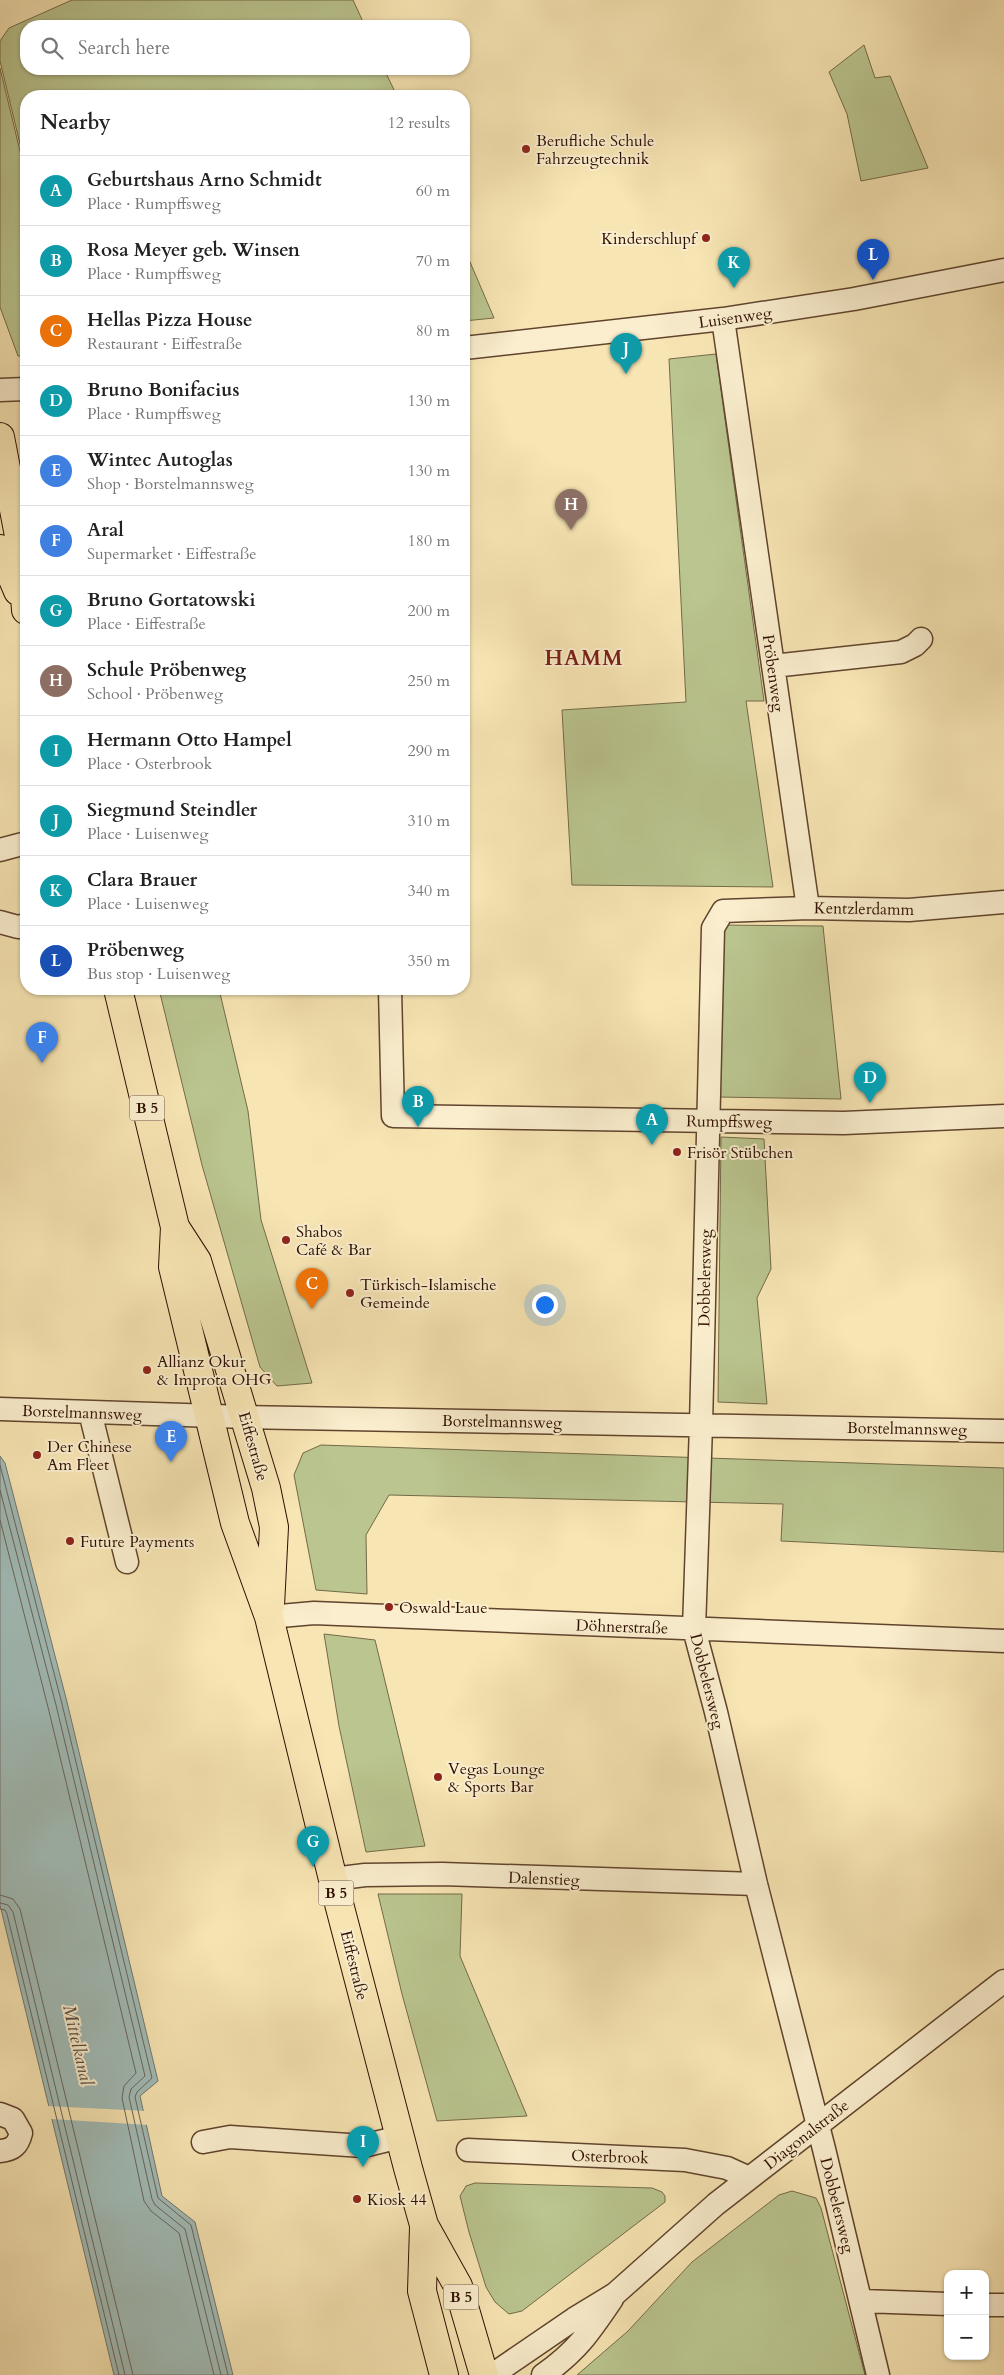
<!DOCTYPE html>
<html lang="en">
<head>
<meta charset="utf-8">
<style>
	body { margin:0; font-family:Cardo,serif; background:#f2f2f2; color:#222 }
	.controls { position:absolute; right:15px; bottom:15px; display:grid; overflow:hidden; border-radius:10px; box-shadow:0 1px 4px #0004 }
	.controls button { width:45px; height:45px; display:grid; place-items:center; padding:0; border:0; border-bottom:1px solid #e0e0e0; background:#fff; color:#222; font:25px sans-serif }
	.you { position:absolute; left:544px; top:1304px; width:18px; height:18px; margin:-12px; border:4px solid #fff; border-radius:50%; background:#1a73e8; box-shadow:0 0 0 8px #1a73e833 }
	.badge { display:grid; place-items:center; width:32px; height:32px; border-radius:50%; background:#8f2418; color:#fff; font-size:16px; font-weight:700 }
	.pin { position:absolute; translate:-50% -41px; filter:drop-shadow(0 1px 2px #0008) }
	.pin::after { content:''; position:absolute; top:26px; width:18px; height:15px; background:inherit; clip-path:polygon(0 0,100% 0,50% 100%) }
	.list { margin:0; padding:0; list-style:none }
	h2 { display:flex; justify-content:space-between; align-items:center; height:65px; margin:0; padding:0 20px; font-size:21px }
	h2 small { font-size:16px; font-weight:400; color:#767676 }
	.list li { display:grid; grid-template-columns:32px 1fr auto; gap:15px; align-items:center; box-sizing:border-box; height:70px; padding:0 20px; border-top:1px solid #e0e0e0 }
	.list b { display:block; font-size:19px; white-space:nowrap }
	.list p { margin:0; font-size:16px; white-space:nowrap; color:#767676 }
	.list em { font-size:16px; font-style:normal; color:#767676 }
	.icon { flex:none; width:28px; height:28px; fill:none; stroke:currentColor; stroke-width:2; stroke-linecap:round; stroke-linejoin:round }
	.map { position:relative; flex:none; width:1004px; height:2375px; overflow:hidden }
	.search { position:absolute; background:#fff; box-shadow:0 1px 4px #0004; left:20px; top:20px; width:450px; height:55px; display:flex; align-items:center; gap:12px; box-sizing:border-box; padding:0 18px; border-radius:20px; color:#767676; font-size:19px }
	.panel { position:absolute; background:#fff; box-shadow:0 1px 4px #0004; left:20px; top:90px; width:450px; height:905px; border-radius:20px }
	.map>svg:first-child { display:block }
	.green { fill:#bac58f; stroke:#746a48 }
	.water { fill:#a1bcb7; stroke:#73766e }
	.pier { fill:#f7e5b3 }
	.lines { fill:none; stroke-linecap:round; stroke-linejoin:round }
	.shore { stroke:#68655c; stroke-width:1 }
	.minor-casing { stroke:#60442d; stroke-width:25 }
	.major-casing { stroke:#2e0e00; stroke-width:30 }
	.minor { stroke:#faeece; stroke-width:22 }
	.major { stroke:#f7e5b3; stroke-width:28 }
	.poi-dot { fill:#8f2418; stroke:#faeece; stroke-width:2 }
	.labels { text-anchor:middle; stroke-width:4; stroke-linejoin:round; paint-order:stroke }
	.shield { fill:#faeece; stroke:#6b513e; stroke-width:1 }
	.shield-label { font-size:15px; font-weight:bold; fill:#2e0e00 }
	.poi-label { font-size:16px; fill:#2e0e00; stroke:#faeece; text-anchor:start }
	.street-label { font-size:16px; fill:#2e0e00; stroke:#faeece }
	.water-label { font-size:18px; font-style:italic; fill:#564b40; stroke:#faeece }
	.district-label { font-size:21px; font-weight:bold; letter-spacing:1px; fill:#7a1f14; stroke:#faeece }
</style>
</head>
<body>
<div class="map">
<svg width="1004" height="2375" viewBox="0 0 1004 2375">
	<rect width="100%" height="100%" fill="#f7e5b3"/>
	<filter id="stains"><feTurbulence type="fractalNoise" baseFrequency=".004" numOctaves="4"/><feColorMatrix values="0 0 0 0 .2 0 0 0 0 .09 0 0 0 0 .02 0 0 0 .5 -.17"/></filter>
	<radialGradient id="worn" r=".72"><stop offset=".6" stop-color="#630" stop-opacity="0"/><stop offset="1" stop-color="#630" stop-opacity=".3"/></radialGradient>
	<path class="green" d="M 72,0 L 353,0 L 365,26 L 26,26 L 26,69 L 384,69 L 397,96 L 26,96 L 26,169 L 0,61 L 0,41 L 9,28 Z
		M 864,45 L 875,78 L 890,76 L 928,168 L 861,181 L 847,114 L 829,72 Z
		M 0,68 L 26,176 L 26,356 L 18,356 L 0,307 Z
		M 464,248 L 494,318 L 464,321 Z
		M 716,354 L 764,701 L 746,701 L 773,887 L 572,885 L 562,710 L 686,702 L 669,359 Z
		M 719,925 L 823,926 L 841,1099 L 717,1097 Z
		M 159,989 L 219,989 L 248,1111 L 261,1220 L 312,1383 L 277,1386 L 260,1367 L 202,1165 Z
		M 721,1137 L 764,1139 L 771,1269 L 757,1298 L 767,1404 L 718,1402 Z
		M 321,1445 L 1004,1468 L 1004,1552 L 781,1541 L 783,1504 L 389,1495 L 366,1535 L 367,1594 L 316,1590 L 294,1475 L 303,1453 Z
		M 324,1634 L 375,1640 L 425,1846 L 366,1852 L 339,1726 Z
		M 378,1894 L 462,1894 L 460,1956 L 527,2116 L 437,2121 L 402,1994 Z
		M 475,2183 L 652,2188 L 662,2192 L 665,2196 L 665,2202 L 522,2311 L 509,2314 L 495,2302 L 486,2287 L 469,2232 L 460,2196 L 466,2186 Z
		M 792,2191 L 816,2198 L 821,2208 L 865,2375 L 577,2375 L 628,2331 L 692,2262 L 779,2195 Z"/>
	<path class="water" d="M 0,1456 L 5,1463 L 67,1702 L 158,2081 L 140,2096 L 162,2196 L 195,2222 L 233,2375 L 114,2375 L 0,1905 Z"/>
	<path class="pier" d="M 47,2106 L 146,2111 L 149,2125 L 51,2119 Z"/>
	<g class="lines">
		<path class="shore" d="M 0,1465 L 62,1704 L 152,2078 L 137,2092 L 135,2097 L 158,2198 L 191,2225 L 228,2375
			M 0,1490 L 56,1705 L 145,2076 L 131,2089 L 129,2097 L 152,2199 L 155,2205 L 185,2229 L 221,2375
			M 0,1520 L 48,1707 L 136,2073 L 124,2086 L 122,2098 L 144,2201 L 151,2211 L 179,2233 L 214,2375
			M 0,1895 L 13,1899 L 20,1909 L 133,2375
			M 0,1903 L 8,1905 L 13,1912 L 125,2375
			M 0,1909 L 5,1910 L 7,1914 L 119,2375"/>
		<defs>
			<path id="minor" d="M 723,319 L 808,908
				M 464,348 L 723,319 L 854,299 L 1004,270
				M 0,390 L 26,389
				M 773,666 L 901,652 L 915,645 L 921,639
				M 0,850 L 26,843
				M 0,922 L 18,927 L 26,925
				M 390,989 L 393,1116 L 844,1123 L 1004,1116
				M 0,1409 L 246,1417 L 1004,1431
				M 90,1412 L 127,1562
				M 269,1617 L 314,1613 L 1004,1641
				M 333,1879 L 365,1875 L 442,1874 L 756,1884
				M 0,2114 L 13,2119 L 21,2133 C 18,2145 13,2150 0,2151
				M 203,2142 L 230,2137 L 363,2146 L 400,2137
				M 468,2150 L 685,2160 L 727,2168 L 749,2178
				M 862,2301 L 948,2304
				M 985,2305 L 1004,2305
				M 492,2375 L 574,2319 L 615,2294 L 716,2204 L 1004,1981
				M 543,2375 C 577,2351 589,2333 612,2299
				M 878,2375 L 824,2149 L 756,1884 L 716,1712 L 694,1629 L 701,1425 L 713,928 L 723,911 L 808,908 L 909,910 L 1004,902"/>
			<path id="major" d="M 0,437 L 21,546 L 26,610
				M 0,549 L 18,591
				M 118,989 L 175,1227 L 173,1267 L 235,1523 L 269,1617 L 337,1896 L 408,2168 L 424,2225 L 458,2286 L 484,2375
				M 175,1227 L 197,1261 L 266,1488 L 274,1527 L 270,1606
				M 424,2227 L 422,2291 L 444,2375"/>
		</defs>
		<use href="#minor" class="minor-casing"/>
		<use href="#major" class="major-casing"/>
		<use href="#minor" class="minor"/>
		<use href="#major" class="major"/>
	</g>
	<g class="poi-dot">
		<circle cx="526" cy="149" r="5"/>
		<circle cx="706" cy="238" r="5"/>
		<circle cx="677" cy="1152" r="5"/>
		<circle cx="286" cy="1240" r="5"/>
		<circle cx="350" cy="1293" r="5"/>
		<circle cx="147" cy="1370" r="5"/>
		<circle cx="37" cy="1455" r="5"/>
		<circle cx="70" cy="1541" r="5"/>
		<circle cx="389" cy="1607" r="5"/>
		<circle cx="438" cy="1777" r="5"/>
		<circle cx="357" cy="2199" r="5"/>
	</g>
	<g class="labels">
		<g class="shield">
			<rect x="129.5" y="1095.5" width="35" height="25" rx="4"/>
			<rect x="318.5" y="1880.5" width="35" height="25" rx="4"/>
			<rect x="443.5" y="2284.5" width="35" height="25" rx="4"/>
		</g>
		<g class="shield-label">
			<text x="147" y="1113">B 5</text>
			<text x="336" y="1898">B 5</text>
			<text x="461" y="2302">B 5</text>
		</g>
		<g class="poi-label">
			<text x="536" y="146">Berufliche Schule<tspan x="536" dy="18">Fahrzeugtechnik</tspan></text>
			<text x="696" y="244" text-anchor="end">Kinderschlupf</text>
			<text x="687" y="1158">Frisör Stübchen</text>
			<text x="296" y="1237">Shabos<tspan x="296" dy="18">Café &amp; Bar</tspan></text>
			<text x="360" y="1290">Türkisch-Islamische<tspan x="360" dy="18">Gemeinde</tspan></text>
			<text x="157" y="1367">Allianz Okur<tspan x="157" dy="18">&amp; Improta OHG</tspan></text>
			<text x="47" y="1452">Der Chinese<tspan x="47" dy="18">Am Fleet</tspan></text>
			<text x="80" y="1547">Future Payments</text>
			<text x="399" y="1613">Oswald Laue</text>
			<text x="448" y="1774">Vegas Lounge<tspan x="448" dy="18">&amp; Sports Bar</tspan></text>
			<text x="367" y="2205">Kiosk 44</text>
		</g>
		<g class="street-label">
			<text transform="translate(735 317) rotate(-8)" y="6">Luisenweg</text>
			<text transform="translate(774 673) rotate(82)" y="6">Pröbenweg</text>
			<text transform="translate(864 908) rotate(1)" y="6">Kentzlerdamm</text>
			<text transform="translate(729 1121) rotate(1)" y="6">Rumpffsweg</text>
			<text transform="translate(704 1278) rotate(-89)" y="6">Dobbelersweg</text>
			<text transform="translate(82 1412) rotate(2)" y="6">Borstelmannsweg</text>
			<text transform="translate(502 1421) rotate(1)" y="6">Borstelmannsweg</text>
			<text transform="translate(907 1428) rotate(1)" y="6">Borstelmannsweg</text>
			<text transform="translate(254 1446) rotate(74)" y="6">Eiffestraße</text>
			<text transform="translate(622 1626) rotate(2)" y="6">Döhnerstraße</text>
			<text transform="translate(708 1681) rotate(76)" y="6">Dobbelersweg</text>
			<text transform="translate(544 1878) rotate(2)" y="6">Dalenstieg</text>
			<text transform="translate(355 1965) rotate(76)" y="6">Eiffestraße</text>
			<text transform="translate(806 2134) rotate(-38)" y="6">Diagonalstraße</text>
			<text transform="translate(610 2156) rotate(2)" y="6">Osterbrook</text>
			<text transform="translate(838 2205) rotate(76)" y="6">Dobbelersweg</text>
		</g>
		<g class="water-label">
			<text transform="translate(78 2045) rotate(77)" y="6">Mittelkanal</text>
		</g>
		<g class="district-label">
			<text x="584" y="665">HAMM</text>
		</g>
	</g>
	<rect width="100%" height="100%" filter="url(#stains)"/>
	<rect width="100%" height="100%" fill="url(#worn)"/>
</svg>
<div class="controls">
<button>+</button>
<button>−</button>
</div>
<div class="you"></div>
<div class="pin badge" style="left:652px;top:1145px;background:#0f9aa8">A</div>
<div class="pin badge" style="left:418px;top:1127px;background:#0f9aa8">B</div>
<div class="pin badge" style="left:312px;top:1309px;background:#e8710a">C</div>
<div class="pin badge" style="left:870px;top:1103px;background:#0f9aa8">D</div>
<div class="pin badge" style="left:171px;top:1462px;background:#3f7fe0">E</div>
<div class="pin badge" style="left:42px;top:1063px;background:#3f7fe0">F</div>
<div class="pin badge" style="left:313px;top:1867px;background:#0f9aa8">G</div>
<div class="pin badge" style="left:571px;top:530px;background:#8d6e63">H</div>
<div class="pin badge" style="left:363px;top:2167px;background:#0f9aa8">I</div>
<div class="pin badge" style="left:626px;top:374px;background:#0f9aa8">J</div>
<div class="pin badge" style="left:734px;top:288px;background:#0f9aa8">K</div>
<div class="pin badge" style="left:873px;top:280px;background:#1a4fb4">L</div>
<div class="search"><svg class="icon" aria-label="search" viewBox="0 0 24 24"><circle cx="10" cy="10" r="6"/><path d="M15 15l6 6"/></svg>Search here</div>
<section class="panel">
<h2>Nearby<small>12 results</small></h2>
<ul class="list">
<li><span class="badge" style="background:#0f9aa8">A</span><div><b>Geburtshaus Arno Schmidt</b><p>Place · Rumpffsweg</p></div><em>60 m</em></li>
<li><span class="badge" style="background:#0f9aa8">B</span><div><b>Rosa Meyer geb. Winsen</b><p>Place · Rumpffsweg</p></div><em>70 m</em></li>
<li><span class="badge" style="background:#e8710a">C</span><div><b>Hellas Pizza House</b><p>Restaurant · Eiffestraße</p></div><em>80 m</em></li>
<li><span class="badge" style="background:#0f9aa8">D</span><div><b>Bruno Bonifacius</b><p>Place · Rumpffsweg</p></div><em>130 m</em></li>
<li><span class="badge" style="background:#3f7fe0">E</span><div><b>Wintec Autoglas</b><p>Shop · Borstelmannsweg</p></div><em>130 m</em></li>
<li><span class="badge" style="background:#3f7fe0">F</span><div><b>Aral</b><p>Supermarket · Eiffestraße</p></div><em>180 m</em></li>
<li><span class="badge" style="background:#0f9aa8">G</span><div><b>Bruno Gortatowski</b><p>Place · Eiffestraße</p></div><em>200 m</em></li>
<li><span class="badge" style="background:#8d6e63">H</span><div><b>Schule Pröbenweg</b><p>School · Pröbenweg</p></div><em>250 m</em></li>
<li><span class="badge" style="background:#0f9aa8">I</span><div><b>Hermann Otto Hampel</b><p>Place · Osterbrook</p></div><em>290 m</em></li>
<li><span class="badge" style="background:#0f9aa8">J</span><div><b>Siegmund Steindler</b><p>Place · Luisenweg</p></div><em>310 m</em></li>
<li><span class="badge" style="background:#0f9aa8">K</span><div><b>Clara Brauer</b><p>Place · Luisenweg</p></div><em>340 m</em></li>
<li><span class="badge" style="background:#1a4fb4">L</span><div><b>Pröbenweg</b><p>Bus stop · Luisenweg</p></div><em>350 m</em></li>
</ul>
</section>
</div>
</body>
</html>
